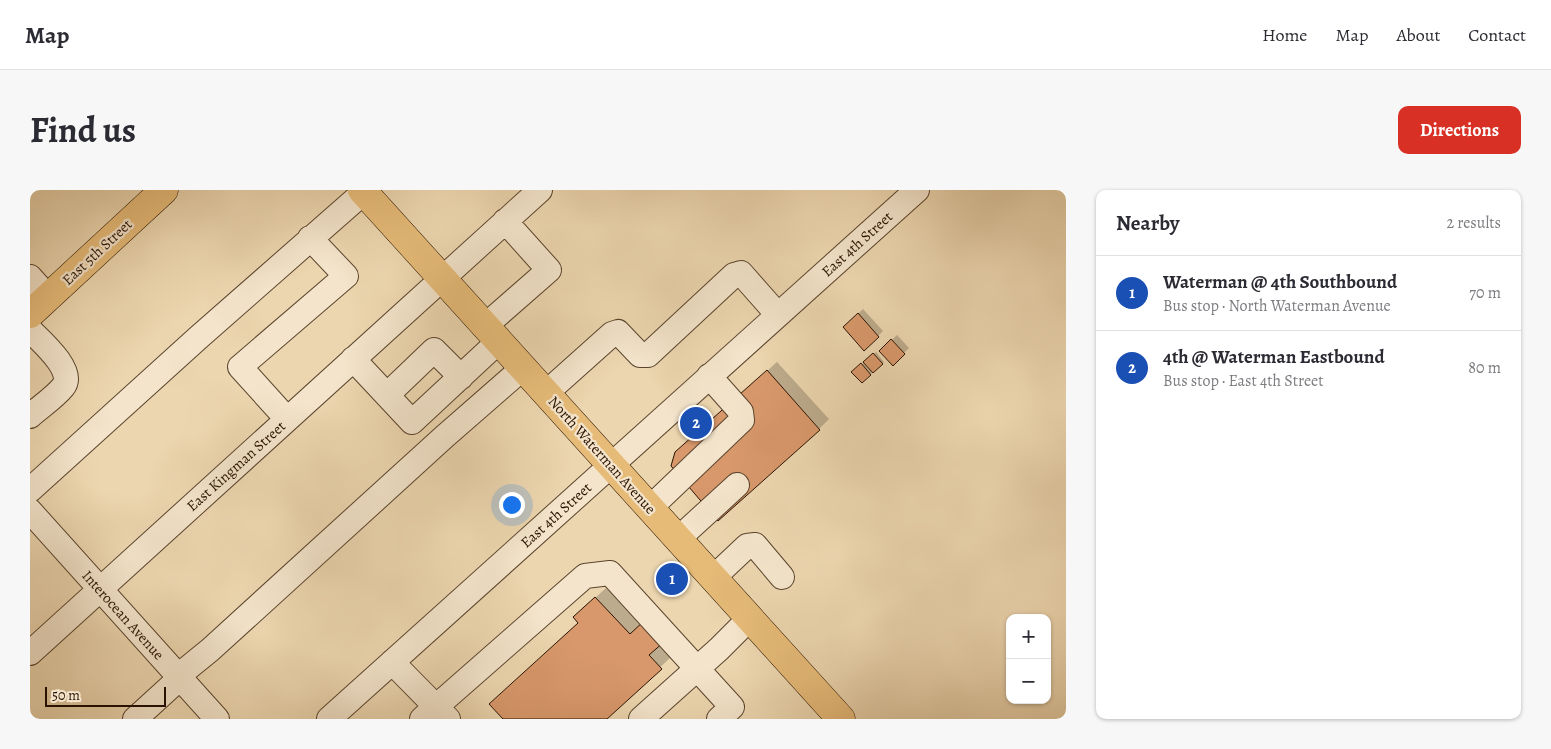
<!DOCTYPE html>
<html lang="en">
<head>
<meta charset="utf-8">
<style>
	body { margin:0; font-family:Alegreya,serif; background:#f7f7f7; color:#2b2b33 }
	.controls { position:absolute; right:15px; bottom:15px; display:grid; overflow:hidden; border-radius:10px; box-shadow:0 1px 4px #0004 }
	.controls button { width:45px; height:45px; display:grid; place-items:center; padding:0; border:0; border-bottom:1px solid #e1e1e2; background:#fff; color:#2b2b33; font:25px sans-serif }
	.scale { position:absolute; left:15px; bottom:12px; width:121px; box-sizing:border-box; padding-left:5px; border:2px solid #2a1302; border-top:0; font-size:14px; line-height:18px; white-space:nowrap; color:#2a1302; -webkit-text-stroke:4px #f3e4cb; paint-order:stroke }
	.you { position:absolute; left:481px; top:314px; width:18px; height:18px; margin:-12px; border:4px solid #fff; border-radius:50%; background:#1a73e8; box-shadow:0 0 0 8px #1a73e833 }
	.badge { display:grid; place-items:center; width:32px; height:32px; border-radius:50%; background:#d93025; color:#fff; font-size:16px; font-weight:700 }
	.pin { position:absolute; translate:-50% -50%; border:2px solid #fff; box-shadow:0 1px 5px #0006 }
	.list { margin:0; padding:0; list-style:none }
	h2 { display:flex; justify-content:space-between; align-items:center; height:65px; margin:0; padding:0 20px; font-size:21px }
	h2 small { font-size:16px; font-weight:400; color:#7c7c81 }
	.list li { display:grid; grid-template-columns:32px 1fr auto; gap:15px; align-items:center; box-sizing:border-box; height:75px; padding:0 20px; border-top:1px solid #e1e1e2 }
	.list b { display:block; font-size:19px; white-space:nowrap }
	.list p { margin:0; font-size:16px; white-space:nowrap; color:#7c7c81 }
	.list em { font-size:16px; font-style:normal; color:#7c7c81 }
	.map { position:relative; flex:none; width:1036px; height:529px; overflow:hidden; border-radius:10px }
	header { display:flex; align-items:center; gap:30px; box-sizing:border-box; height:70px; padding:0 25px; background:#fff; border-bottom:1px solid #e1e1e2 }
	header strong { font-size:24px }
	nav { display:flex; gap:28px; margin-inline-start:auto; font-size:18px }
	.intro { display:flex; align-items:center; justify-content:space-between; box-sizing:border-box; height:120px; padding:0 30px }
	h1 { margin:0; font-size:35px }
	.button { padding:12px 22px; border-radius:10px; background:#d93025; color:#fff; font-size:18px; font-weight:700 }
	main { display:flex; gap:30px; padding:0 30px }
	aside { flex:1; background:#fff; border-radius:10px; box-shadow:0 1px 4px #0004 }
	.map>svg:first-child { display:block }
	.shadow { fill:#0003 }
	.building { fill:#d8986b; stroke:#2a1302 }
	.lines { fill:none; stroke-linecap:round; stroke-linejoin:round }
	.minor-casing { stroke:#5a442d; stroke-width:26 }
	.major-casing { stroke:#2a1302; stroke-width:29 }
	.minor { stroke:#f3e4cb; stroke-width:24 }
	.major { stroke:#e6bb78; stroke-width:28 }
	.labels { text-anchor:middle; stroke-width:4.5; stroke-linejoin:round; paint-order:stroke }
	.street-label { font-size:15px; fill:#2a1302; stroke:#f3e4cb }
</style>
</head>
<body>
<header>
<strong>Map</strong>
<nav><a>Home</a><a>Map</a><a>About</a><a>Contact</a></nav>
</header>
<div class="intro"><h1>Find us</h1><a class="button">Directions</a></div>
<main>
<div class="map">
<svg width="1036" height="529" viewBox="0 0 1036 529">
	<rect width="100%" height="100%" fill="#ecd6af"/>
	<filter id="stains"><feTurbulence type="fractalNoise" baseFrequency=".004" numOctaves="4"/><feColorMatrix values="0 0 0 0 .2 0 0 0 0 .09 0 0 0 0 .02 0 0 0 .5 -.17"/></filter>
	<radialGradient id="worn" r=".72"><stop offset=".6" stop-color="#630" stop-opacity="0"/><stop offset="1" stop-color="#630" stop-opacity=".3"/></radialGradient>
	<path class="shadow" d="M 833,119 L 853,141 L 835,159 L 819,132 Z
		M 867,145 L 879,158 L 863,174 L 850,161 Z
		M 846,162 L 854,172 L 832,192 L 823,182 Z
		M 747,172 L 799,229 L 789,239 L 654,256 Z
		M 576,398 L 640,468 L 575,529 L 475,529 L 461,514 L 549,433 L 554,418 Z"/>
	<path class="building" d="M 828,123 L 849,147 L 834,161 L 813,137 Z
		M 861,149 L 875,164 L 863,176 L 849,161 Z
		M 843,163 L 853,174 L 843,183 L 833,172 Z
		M 831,173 L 841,185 L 832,193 L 821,182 Z
		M 737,180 L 790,240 L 688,331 L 641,276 L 645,262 Z
		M 565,407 L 600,444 L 614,431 L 634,452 L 619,465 L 632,479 L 577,529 L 473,529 L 459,514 L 548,433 L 543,427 Z"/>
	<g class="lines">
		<defs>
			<path id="minor" d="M 0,87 L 18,107
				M 455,136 L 519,80 L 475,31
				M 0,140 C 11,151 46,181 33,197 C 24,208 10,217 0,226
				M 323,169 L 382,232 L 469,151
				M 516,203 L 582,144 L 588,142 L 610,165 L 618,165 L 704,85 L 711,83 L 748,125
				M 357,205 L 404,160 L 431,187
				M 257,229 L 210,177 L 316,86 L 280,48
				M 0,300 L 169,147 L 334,2
				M 620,318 L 712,230 L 711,222 L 679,186
				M 0,321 L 187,529
				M 648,349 L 707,295
				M 683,388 L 717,356 L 725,355 L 752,387
				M 0,463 L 510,0
				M 362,472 L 418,529
				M 148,486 L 180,460 L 414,247 L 493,178
				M 105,529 L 150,488
				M 299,529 L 887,0
				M 392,529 L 555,386 L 580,383 L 702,517 L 689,529
				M 611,529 L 689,459 L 720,428"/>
			<path id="major" d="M 332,0 L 811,529
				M 0,124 L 134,0"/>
		</defs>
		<use href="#minor" class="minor-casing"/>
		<use href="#major" class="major-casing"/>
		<use href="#minor" class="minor"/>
		<use href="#major" class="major"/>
	</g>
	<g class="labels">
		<g class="street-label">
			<text transform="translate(827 54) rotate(-42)" y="5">East 4th Street</text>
			<text transform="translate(67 62) rotate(-43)" y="5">East 5th Street</text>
			<text transform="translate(572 265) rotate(48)" y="5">North Waterman Avenue</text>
			<text transform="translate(206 276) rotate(-42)" y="5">East Kingman Street</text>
			<text transform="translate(526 325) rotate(-42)" y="5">East 4th Street</text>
			<text transform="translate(93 425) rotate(48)" y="5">Interocean Avenue</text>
		</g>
	</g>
	<rect width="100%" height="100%" filter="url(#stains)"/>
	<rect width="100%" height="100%" fill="url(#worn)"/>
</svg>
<div class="controls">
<button>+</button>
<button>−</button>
</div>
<div class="scale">50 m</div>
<div class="you"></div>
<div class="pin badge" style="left:642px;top:389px;background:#1a4fb4">1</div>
<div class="pin badge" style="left:666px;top:233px;background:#1a4fb4">2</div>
</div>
<aside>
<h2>Nearby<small>2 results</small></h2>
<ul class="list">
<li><span class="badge" style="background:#1a4fb4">1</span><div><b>Waterman @ 4th Southbound</b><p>Bus stop · North Waterman Avenue</p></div><em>70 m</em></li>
<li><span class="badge" style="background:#1a4fb4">2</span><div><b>4th @ Waterman Eastbound</b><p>Bus stop · East 4th Street</p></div><em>80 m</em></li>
</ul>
</aside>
</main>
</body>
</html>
